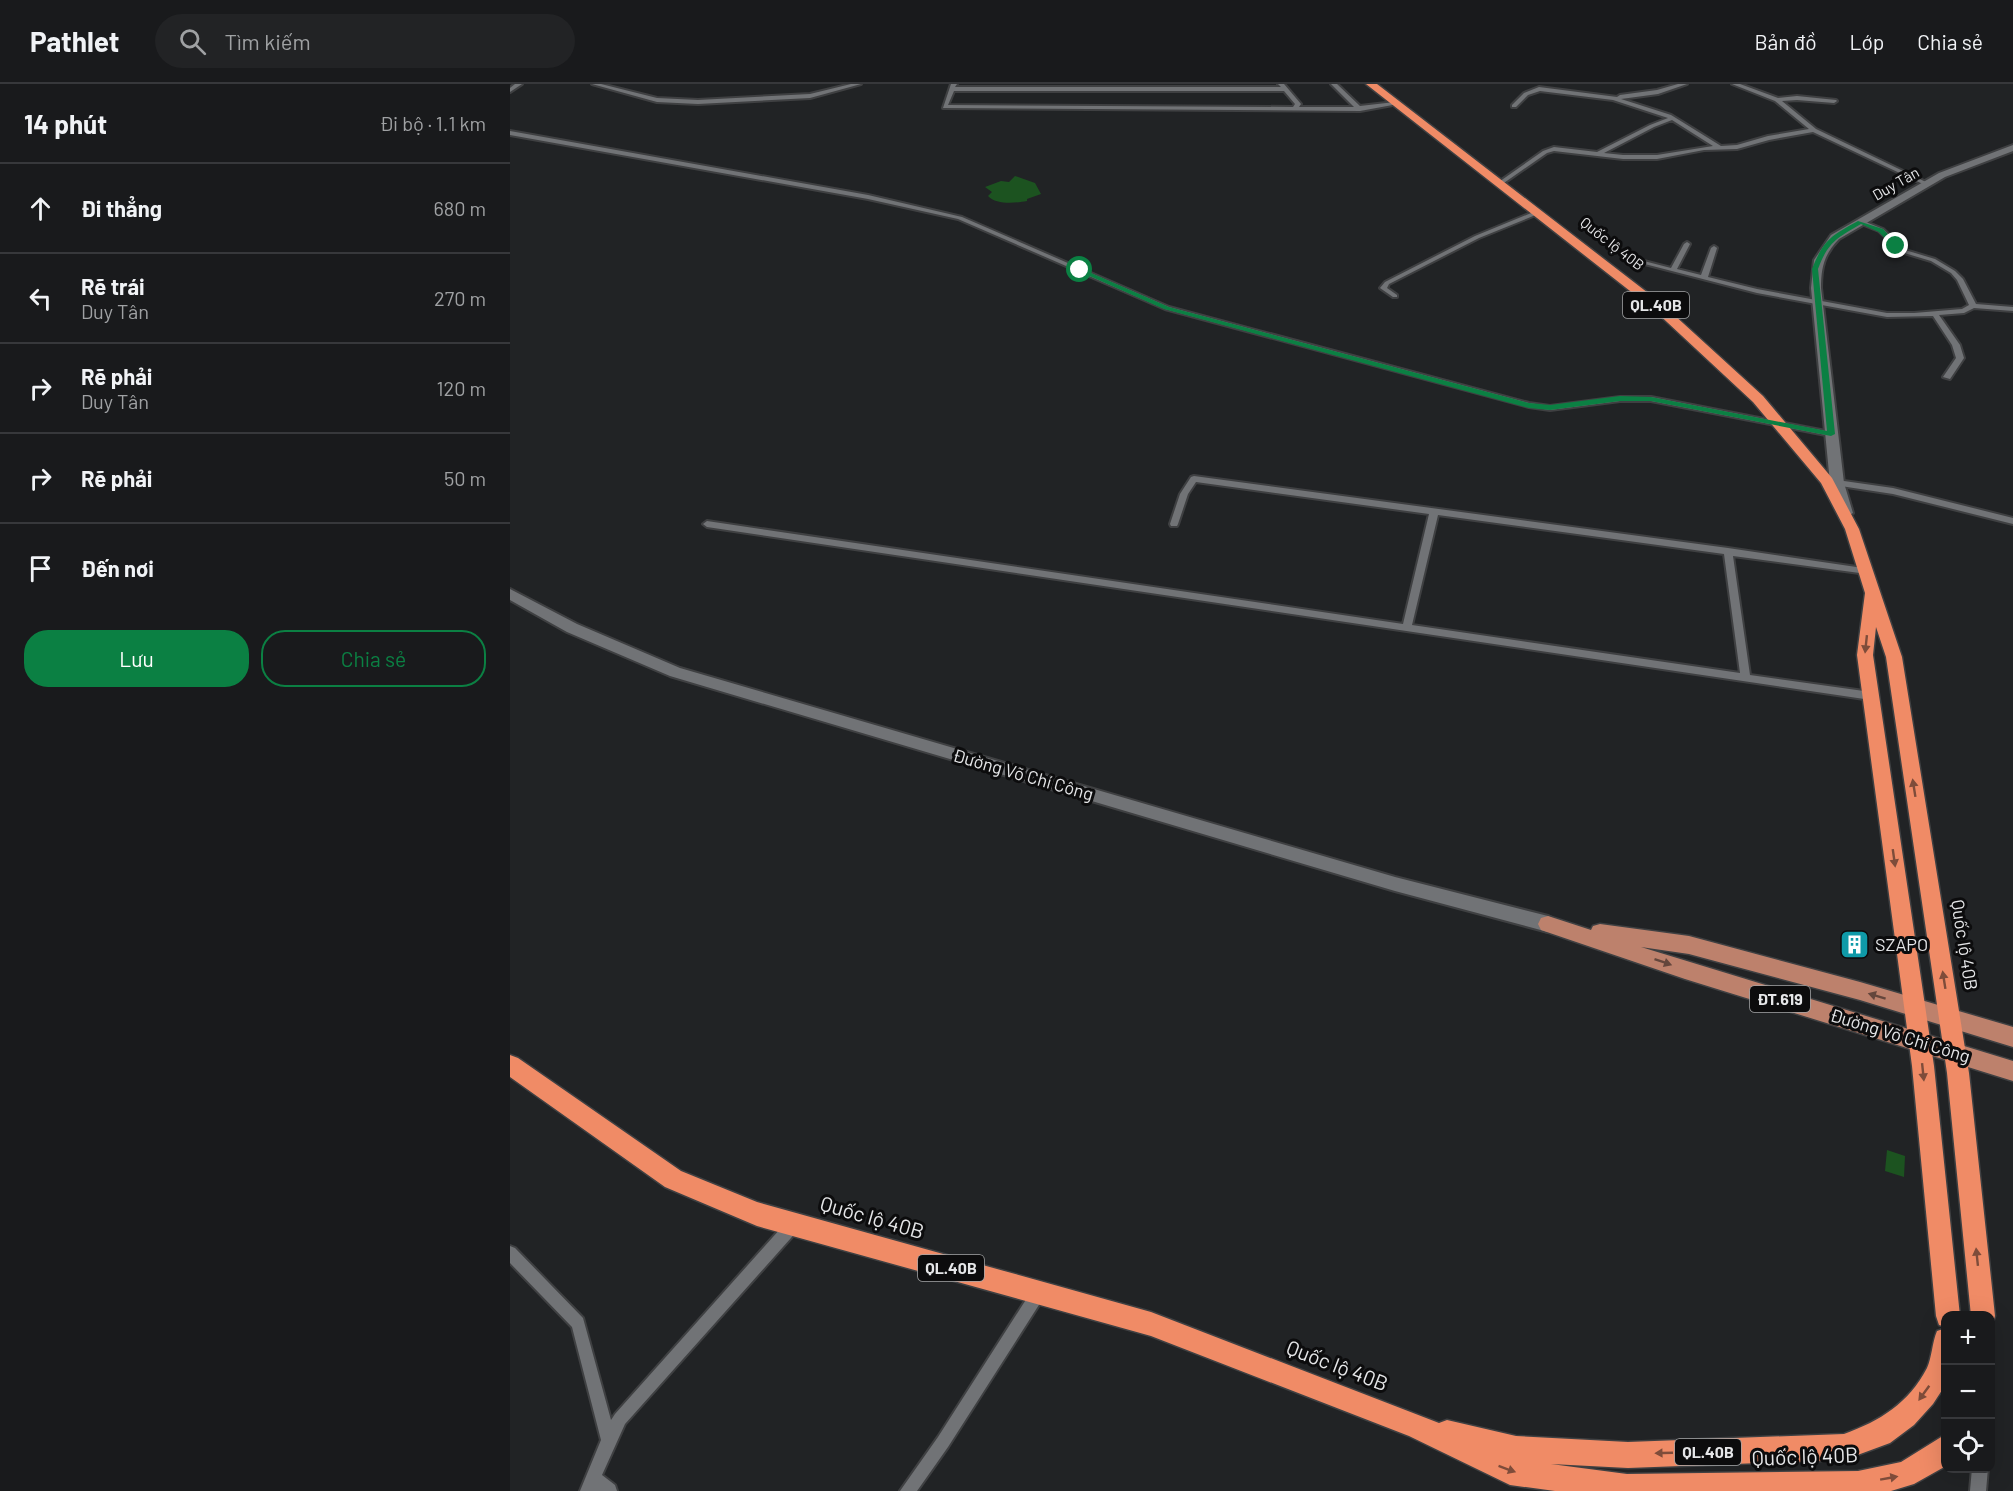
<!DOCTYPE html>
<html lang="vi">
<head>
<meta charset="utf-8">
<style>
	body { margin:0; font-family:Barlow,sans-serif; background:#222325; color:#f1f3f6 }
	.controls { position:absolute; right:18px; bottom:18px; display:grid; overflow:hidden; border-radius:12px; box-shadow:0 6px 24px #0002 }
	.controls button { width:54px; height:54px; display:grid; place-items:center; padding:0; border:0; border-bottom:2px solid #37383b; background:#191a1c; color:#f1f3f6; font:30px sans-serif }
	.stop { position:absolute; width:18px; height:18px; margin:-14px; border:4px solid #0b8043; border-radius:50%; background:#fff }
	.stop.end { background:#0b8043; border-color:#fff; box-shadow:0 2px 6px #0008 }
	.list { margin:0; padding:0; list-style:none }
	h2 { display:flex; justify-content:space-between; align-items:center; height:78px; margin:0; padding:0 24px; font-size:26px }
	h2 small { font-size:20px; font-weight:400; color:#9fa1a3 }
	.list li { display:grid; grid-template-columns:39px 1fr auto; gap:18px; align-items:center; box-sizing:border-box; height:90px; padding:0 24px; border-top:2px solid #37383b }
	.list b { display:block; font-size:22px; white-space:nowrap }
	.list p { margin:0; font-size:20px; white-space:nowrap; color:#9fa1a3 }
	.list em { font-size:20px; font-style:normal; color:#9fa1a3 }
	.actions { display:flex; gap:12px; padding:18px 24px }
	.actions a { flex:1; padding:14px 0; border:2px solid #0b8043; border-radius:24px; text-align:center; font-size:21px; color:#0b8043 }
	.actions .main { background:#0b8043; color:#fff }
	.icon { flex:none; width:33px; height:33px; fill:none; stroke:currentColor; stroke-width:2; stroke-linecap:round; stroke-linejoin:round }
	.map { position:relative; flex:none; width:1503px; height:1407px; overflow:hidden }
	header { display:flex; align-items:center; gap:36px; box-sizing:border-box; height:84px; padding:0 30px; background:#191a1c; border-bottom:2px solid #37383b }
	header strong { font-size:28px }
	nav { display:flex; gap:33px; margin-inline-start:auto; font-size:21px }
	.search { width:420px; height:54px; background:#222325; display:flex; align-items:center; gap:15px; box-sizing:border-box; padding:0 21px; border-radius:33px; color:#9fa1a3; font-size:22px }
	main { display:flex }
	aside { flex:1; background:#191a1c }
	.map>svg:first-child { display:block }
	.green { fill:#1c5320 }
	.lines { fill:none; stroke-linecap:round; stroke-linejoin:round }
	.street-casing { stroke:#3f4042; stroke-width:4 }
	.secondary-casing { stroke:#3f4042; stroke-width:4 }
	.primary-casing { stroke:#3f4042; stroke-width:3 }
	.highway-casing { stroke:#3f4042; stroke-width:3 }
	.street { fill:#717376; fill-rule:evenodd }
	.secondary { fill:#717376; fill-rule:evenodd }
	.primary { fill:#bd816c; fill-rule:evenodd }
	.highway { fill:#f08b66; fill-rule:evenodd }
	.oneway { fill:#7e4c3a }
	.oneway2 { fill:#64463c }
	.route { fill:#0b8043 }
	.labels { text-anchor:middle; stroke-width:6; stroke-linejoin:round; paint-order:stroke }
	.far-street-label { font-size:15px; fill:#e5e6e8; stroke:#0c0c0d }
	.shield { fill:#0c0c0d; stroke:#a4a5a6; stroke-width:1.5 }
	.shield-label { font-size:16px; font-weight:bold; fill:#e5e6e8 }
	.street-label { font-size:18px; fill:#e5e6e8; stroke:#0c0c0d }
	.poi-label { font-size:18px; fill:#e5e6e8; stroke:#0c0c0d; text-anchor:start }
	.near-street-label { font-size:21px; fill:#e5e6e8; stroke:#0c0c0d }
</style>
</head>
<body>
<header>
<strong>Pathlet</strong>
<div class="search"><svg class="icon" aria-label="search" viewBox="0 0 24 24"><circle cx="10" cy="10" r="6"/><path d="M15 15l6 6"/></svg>Tìm kiếm</div>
<nav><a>Bản đồ</a><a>Lớp</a><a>Chia sẻ</a></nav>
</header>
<main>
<aside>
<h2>14 phút<small>Đi bộ · 1.1 km</small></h2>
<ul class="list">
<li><svg class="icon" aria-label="ahead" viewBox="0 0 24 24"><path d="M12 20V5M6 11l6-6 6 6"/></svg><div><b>Đi thẳng</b></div><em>680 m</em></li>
<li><svg class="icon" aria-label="left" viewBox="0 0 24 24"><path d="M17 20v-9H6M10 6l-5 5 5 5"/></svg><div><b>Rẽ trái</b><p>Duy Tân</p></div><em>270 m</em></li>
<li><svg class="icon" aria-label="right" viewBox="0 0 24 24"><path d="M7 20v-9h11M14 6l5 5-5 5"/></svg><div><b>Rẽ phải</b><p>Duy Tân</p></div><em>120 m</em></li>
<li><svg class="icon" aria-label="right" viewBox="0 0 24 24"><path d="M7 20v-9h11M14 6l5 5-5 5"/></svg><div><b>Rẽ phải</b></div><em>50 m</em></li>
<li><svg class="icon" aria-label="arrive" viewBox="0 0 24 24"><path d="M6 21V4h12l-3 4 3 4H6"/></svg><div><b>Đến nơi</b></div></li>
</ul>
<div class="actions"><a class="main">Lưu</a><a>Chia sẻ</a></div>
</aside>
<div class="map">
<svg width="1503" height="1407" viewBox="0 0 1503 1407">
	<rect width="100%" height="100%" fill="#212325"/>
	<path class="green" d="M 505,92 L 525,99 L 531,110 L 517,115 L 517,117 C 506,119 486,121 478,112 L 482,108 L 475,103 L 491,97 L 499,98 Z
		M 1377,1066 L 1395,1072 L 1394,1093 L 1375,1087 Z"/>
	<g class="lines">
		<defs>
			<path id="street" d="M 5,0 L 12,0 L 0,8 L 0,4 Z
				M 82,0 L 91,0 L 147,14 L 188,16 L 300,10 L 341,0 L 351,0 L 300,14 L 188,20 L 147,18 Z
				M 441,0 L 447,0 L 445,3 L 771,3 L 768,0 L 774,0 L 791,20 L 789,23 L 844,23 L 821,0 L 827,0 L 850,22 L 885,18 L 888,20 L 850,27 L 433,24 ZM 444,7 L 774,7 L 785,20 L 783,23 L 438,21 Z
				M 1168,0 L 1177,0 L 1148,10 L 1111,15 L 1161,31 L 1211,62 L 1227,61 L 1258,52 L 1299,45 L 1265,17 L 1222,0 L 1230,0 L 1268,14 L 1287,12 L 1326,16 L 1327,17 L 1324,19 L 1287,16 L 1272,17 L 1306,45 L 1420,100 L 1415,101 L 1303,48 L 1259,56 L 1227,65 L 1194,66 L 1147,75 L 1113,75 L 1044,67 L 1037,69 L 991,101 L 986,100 L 1033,67 L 1044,63 L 1087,68 L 1140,41 L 1158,34 L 1103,16 L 1030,7 L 1018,11 L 1006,23 L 1002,23 L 1002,21 L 1014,9 L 1029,3 L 1107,13 L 1110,11 L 1147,6 ZM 1162,36 L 1203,62 L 1147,71 L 1113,71 L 1094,69 L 1144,43 Z
				M 0,47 L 358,111 L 452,133 L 659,223 L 1019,319 L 1040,322 L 1110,313 L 1141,313 L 1321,348 L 1325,350 L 1321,352 L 1141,317 L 1110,317 L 1040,326 L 1019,323 L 655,225 L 448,135 L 358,115 L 0,51 Z
				M 1026,127 L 1029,129 L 1028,130 L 969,154 L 879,200 L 877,204 L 887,211 L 887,213 L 883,213 L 870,204 L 875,198 L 965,152 Z
				M 1351,136 L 1373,145 L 1395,166 L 1425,175 L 1445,187 L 1453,195 L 1466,220 L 1503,223 L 1503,227 L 1464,224 L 1454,229 L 1429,231 L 1450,261 L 1454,274 L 1440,295 L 1433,293 L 1446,274 L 1442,261 L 1423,232 L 1377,233 L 1247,209 L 1127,178 L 1130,176 L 1161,184 L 1174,160 L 1177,158 L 1180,160 L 1167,185 L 1191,191 L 1201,164 L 1204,162 L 1207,164 L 1198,193 L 1247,205 L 1377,229 L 1404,229 L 1452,225 L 1459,221 L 1447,196 L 1441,189 L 1421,177 L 1391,168 L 1369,147 L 1349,139 L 1349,137 Z
				M 684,392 L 1218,464 L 1360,485 L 1360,489 L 1357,490 L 1223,472 L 1240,591 L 1361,608 L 1366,612 L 1361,616 L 197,443 L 193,440 L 197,437 L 893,540 L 919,430 L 686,398 L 678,410 L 668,440 L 667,442 L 661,442 L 660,440 L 670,410 L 681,393 ZM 928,431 L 1214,470 L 1230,589 L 902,541 Z
				M 1327,396 L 1383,404 L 1503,434 L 1503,440 L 1383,410 L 1324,401 L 1324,397 Z
				M 284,1133 L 289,1135 L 291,1140 L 289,1145 L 115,1340 L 92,1391 L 105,1401 L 107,1407 L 70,1407 L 91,1356 L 62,1243 L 0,1179 L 0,1162 L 5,1164 L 73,1234 L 101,1336 L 105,1330 L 279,1135 Z
				M 529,1201 L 534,1203 L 536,1208 L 534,1213 L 438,1363 L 407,1407 L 390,1407 L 428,1353 L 524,1203 Z
				M 1462,1384 L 1478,1384 L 1476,1407 L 1460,1407 Z"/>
			<path id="secondary" d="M 1503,61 L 1503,67 L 1435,93 L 1329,155 C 1314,170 1311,184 1311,204 L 1334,399 L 1343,429 L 1336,433 L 1331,432 L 1320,399 L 1301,204 L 1304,176 L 1321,151 L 1429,89 Z
				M 0,505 L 67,540 L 170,584 L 885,793 L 1038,832 L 1044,835 L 1047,840 L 1044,845 L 1038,848 L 885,807 L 160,592 L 57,548 L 0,516 Z"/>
			<path id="primary" d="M 1038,832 L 1081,846 L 1083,842 L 1090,840 L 1179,852 L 1350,898 L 1503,943 L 1503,963 L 1350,916 L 1179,870 L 1131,863 L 1503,977 L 1503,997 L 1175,895 L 1031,846 L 1028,840 L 1031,834 Z"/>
			<path id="highway" d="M 856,0 L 867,0 L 1151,219 L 1253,312 L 1322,394 L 1349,445 L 1392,573 L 1459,989 L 1485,1232 L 1482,1241 L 1480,1232 L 1461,1232 L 1437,989 L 1376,573 L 1366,543 L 1363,571 L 1424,982 L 1450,1232 L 1436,1232 L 1436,1243 L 1429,1241 L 1426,1232 L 1402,982 L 1347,571 L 1355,509 L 1335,445 L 1311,399 L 1243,318 L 1143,225 Z
				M 0,971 L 8,974 L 171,1087 L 247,1118 L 641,1228 L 929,1339 L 937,1336 L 1006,1352 L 1118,1358 L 1334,1350 C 1370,1337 1399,1319 1417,1284 C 1422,1273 1422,1259 1427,1247 L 1436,1244 L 1436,1300 L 1423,1320 L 1404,1341 L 1380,1359 L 1334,1376 L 1118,1384 L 1041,1380 L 1117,1390 L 1348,1387 L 1391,1378 L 1436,1350 L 1436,1382 L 1404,1400 L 1381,1407 L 1045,1407 L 1000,1401 L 899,1352 L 641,1252 L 247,1142 L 155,1103 L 0,993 Z"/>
		</defs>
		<use href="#street" class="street-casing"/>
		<use href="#secondary" class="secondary-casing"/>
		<use href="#primary" class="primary-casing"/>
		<use href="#highway" class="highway-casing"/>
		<use href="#street" class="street"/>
		<use href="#secondary" class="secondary"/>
		<use href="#primary" class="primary"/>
		<use href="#highway" class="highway"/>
	</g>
	<defs><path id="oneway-solid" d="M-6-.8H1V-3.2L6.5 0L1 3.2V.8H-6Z" transform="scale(1.5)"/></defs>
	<g class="oneway">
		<use href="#oneway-solid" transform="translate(1356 560) rotate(96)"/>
		<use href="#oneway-solid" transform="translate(1404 704) rotate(-99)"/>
		<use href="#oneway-solid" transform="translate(1384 774) rotate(82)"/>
		<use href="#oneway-solid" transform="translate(1434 896) rotate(-99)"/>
		<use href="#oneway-solid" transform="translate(1413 988) rotate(84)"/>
		<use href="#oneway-solid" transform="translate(1467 1173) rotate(-96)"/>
		<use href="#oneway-solid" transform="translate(1414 1309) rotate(126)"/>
		<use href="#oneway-solid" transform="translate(1154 1369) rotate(178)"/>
		<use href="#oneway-solid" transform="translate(997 1385) rotate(20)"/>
		<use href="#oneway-solid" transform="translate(1379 1394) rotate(-10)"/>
	</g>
	<g class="oneway2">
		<use href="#oneway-solid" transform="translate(1153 878) rotate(19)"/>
		<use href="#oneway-solid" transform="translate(1367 912) rotate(-163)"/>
	</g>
	<path class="route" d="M 1348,137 L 1373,145 L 1389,162 L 1383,163 L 1369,148 L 1351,140 C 1327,154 1318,158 1308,185 L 1325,350 L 1321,352 L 1141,317 L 1110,317 L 1040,326 L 1019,324 L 654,225 L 566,186 L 572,185 L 659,223 L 1019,319 L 1040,321 L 1110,312 L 1141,313 L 1317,347 L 1302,185 C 1314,155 1321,152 1348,137 Z"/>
	<defs>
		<symbol id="building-square" viewBox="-11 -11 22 22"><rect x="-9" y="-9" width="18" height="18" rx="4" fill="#0f9aa8" stroke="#0c0c0d"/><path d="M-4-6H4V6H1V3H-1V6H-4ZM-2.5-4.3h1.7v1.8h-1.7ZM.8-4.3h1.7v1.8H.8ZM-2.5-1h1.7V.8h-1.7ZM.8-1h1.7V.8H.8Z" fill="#fff"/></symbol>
	</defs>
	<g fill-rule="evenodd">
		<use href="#building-square" x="1328" y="844" width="33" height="33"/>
	</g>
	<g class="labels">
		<g class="far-street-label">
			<text transform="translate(1386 100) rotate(-30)" y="5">Duy Tân</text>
			<text transform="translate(1102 160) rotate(38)" y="5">Quốc lộ 40B</text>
		</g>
		<g class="shield">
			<rect x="1113" y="208" width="66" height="26" rx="4.5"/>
			<rect x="1240" y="902" width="60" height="26" rx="4.5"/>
			<rect x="408" y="1171" width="66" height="26" rx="4.5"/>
			<rect x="1165" y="1355" width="66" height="26" rx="4.5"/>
		</g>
		<g class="shield-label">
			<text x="1146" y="227">QL.40B</text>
			<text x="1270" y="921">ĐT.619</text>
			<text x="441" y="1190">QL.40B</text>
			<text x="1198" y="1374">QL.40B</text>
		</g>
		<g class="street-label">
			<text transform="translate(513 691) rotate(16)" y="6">Đường Võ Chí Công</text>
			<text transform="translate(1454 861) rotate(81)" y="6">Quốc lộ 40B</text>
			<text transform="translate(1390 952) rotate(17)" y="6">Đường Võ Chí Công</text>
		</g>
		<g class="poi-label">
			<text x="1365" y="867">SZAPO</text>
		</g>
		<g class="near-street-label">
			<text transform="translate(362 1134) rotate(16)" y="7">Quốc lộ 40B</text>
			<text transform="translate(827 1282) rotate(21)" y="7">Quốc lộ 40B</text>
			<text transform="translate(1295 1373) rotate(-2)" y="7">Quốc lộ 40B</text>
		</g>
	</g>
</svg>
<div class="controls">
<button>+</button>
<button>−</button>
<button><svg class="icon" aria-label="locate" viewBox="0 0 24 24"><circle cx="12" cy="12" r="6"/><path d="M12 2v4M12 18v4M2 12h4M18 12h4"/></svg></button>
</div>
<div class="stop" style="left:570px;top:186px"></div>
<div class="stop end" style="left:1386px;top:162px"></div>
</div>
</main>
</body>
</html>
